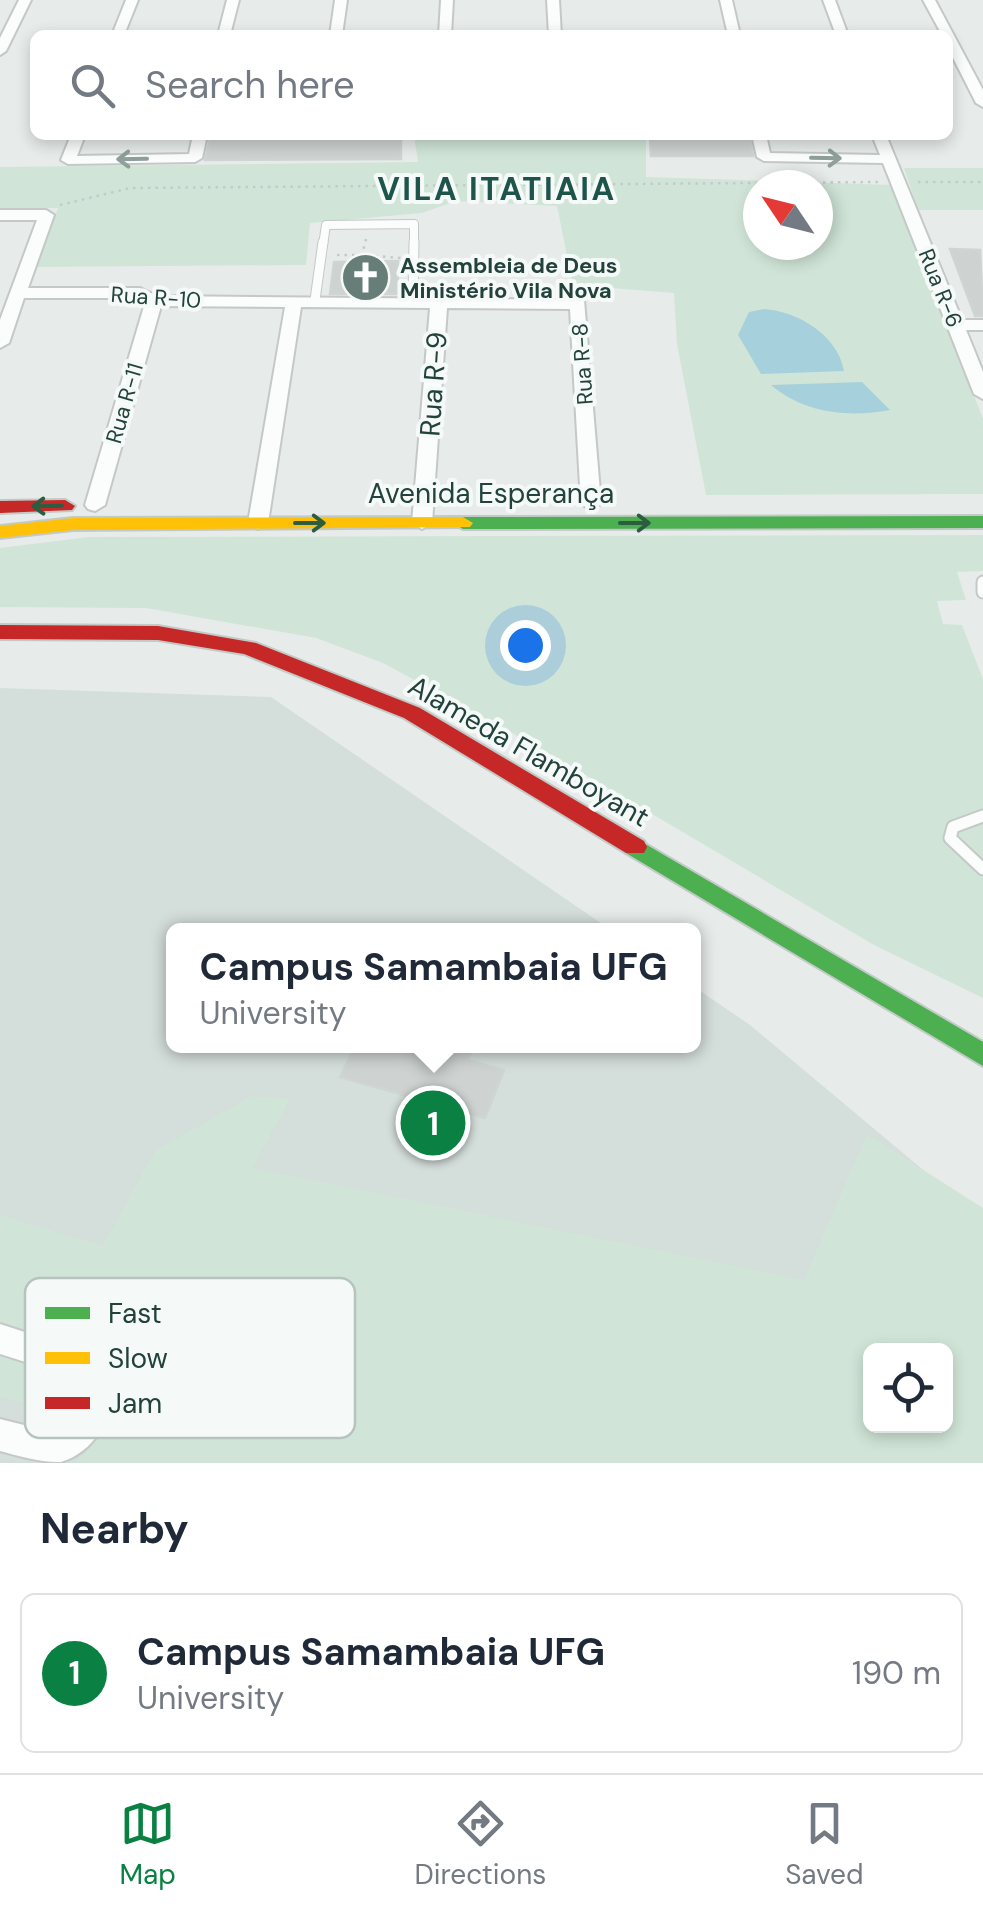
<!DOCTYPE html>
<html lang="en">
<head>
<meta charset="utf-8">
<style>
	body { margin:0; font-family:"DM Sans",sans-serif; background:#f6f6f7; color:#1f2937 }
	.controls { position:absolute; right:30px; bottom:30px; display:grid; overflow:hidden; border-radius:15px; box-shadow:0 5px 15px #0003 }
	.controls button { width:90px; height:90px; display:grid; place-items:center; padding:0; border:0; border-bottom:2px solid #e0e1e3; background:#fff; color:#1f2937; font:50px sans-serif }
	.compass { position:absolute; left:743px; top:170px; width:90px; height:90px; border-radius:50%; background:#fff; box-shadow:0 5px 15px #0003; rotate:305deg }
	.you { position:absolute; left:525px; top:645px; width:35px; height:35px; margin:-25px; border:8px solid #fff; border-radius:50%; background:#1a73e8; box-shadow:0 0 0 15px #1a73e833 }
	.badge { display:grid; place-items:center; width:65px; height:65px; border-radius:50%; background:#0b8043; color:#fff; font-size:32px; font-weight:700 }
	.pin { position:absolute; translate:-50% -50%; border:5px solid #fff; box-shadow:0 2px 10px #0006 }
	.popup { position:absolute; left:166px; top:923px; width:535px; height:130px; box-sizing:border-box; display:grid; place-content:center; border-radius:15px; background:#fff; filter:drop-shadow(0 2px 8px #0005); font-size:32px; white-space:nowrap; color:#747a83 }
	.popup b { font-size:38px; color:#1f2937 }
	.popup::after { content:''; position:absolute; left:50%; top:100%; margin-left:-20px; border:20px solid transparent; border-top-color:#fff }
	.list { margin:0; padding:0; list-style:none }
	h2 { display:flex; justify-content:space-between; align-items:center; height:130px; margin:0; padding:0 40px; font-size:42px }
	h2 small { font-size:32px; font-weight:400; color:#747a83 }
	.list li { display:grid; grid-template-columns:65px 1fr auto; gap:30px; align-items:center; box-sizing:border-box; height:160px; margin:0 20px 20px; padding:0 20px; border:2px solid #e0e1e3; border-radius:15px }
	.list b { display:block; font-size:38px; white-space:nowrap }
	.list p { margin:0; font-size:32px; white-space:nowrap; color:#747a83 }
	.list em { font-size:32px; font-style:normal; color:#747a83 }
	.icon { flex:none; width:55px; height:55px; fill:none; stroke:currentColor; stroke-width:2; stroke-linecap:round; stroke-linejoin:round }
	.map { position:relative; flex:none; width:983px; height:1463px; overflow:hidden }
	.search { position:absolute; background:#fff; box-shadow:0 5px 15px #0003; left:30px; right:30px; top:30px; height:110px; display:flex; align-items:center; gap:25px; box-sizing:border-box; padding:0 35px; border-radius:15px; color:#747a83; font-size:38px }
	.sheet { height:310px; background:#fff }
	nav { display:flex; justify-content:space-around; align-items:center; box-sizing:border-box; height:140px; border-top:2px solid #e0e1e3; background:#fff; font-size:28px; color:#747a83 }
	nav a { display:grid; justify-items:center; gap:5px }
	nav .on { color:#0b8043 }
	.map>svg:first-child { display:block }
	.built { fill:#d4deda; fill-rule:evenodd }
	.green { fill:#d0e5d7; fill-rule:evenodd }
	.water { fill:#a6d1dc }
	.building { fill:#ced3d1; stroke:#cfd5d3; stroke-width:2.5 }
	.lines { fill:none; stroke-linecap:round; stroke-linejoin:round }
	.lane-far2-casing { stroke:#c4c9c7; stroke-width:10 }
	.lane-far1-casing { stroke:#c4c9c7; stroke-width:11 }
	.lane-casing { stroke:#c4c9c7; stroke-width:15 }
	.street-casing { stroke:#c4c9c7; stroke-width:4 }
	.fast-casing { stroke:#c2cac7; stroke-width:4 }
	.slow-casing { stroke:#c2cac7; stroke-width:4 }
	.jam-casing { stroke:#c2cac7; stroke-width:4 }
	.path { stroke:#c2cbca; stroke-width:2.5; stroke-dasharray:2.5 5; stroke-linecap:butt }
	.lane-far2 { stroke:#fbfcfc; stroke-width:8 }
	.lane-far1 { stroke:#fbfcfc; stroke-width:9 }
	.lane { stroke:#fbfcfc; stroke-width:11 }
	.street { fill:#fbfcfc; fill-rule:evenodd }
	.fast { fill:#4caf50; fill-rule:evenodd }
	.slow { fill:#ffc107; fill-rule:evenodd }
	.jam { fill:#c62828; fill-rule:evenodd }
	.oneway { stroke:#8e9f9c }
	.oneway2 { stroke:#2c5d40 }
	.labels { text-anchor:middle; stroke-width:8; stroke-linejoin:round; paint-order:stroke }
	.far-poi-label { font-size:22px; font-weight:bold; fill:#22423b; stroke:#f5faf8; text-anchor:start }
	.far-street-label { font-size:22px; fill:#22423b; stroke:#f5faf8 }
	.street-label { font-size:28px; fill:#22423b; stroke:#f5faf8 }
	.far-district-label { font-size:32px; font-weight:bold; letter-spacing:2.5px; fill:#1d554a; stroke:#f5faf8 }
	.key { fill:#f5faf8; stroke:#b6c3bf; stroke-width:2.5 }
	.key-label { font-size:28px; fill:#22423b }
</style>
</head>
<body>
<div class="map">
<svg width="983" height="1463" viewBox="0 0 983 1463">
	<rect width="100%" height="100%" fill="#e7ecea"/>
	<path class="built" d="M 0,688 L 271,697 L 611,930 L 173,930 L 173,1046 L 693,1046 L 693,986 L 750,1025 L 983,1220 L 983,1463 L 0,1463 ZM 870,1350 L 946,1350 L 946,1426 L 870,1426 Z"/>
	<path class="green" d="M 414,135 L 646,135 L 646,177 L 894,185 L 983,419 L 983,494 L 706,495 L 677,344 L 674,293 L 573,285 L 557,206 L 456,201 L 422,213 L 310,223 L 306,265 L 36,267 L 58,208 L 0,209 L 0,167 L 418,162 ZM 758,185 L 818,185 L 818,245 L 758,245 Z
		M 904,168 L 983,168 L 983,210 L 918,210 Z
		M 983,535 L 983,571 L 957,572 L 966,600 L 937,601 L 943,624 L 962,625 L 983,679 L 983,998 L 874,945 L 540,748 L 383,663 L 316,638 L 146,608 L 0,607 L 0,548 L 89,537 Z
		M 252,1096 L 290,1099 L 252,1168 L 804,1280 L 867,1134 L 983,1208 L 983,1463 L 75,1463 L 87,1452 L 125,1383 L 116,1363 L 0,1325 L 0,1215 L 103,1246 L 155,1151 ZM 870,1350 L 946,1350 L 946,1426 L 870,1426 Z
		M 0,1352 L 81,1378 L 89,1389 L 87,1402 L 56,1437 L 30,1431 L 40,1409 L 0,1396 Z"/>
	<path class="water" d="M 764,309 C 797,311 838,335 844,371 L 761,374 L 738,335 L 749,312 Z
		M 862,382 L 890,410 C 848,418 804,413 771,385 Z"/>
	<path class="building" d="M 211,135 L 401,135 L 401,159 L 205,160 Z
		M 650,135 L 749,135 L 753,156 L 651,156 Z
		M 950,249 L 980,250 L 983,316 L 975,316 Z
		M 398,261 L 398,294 L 330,294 L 334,262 Z
		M 355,1046 L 474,1046 L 468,1060 L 504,1070 L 485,1118 L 340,1077 Z"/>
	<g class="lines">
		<defs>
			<path id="lane-far2" d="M 323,245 L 326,225 L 414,224 L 414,245"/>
			<path id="lane-far1" d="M 315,300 L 323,242
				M 413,302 L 414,242"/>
			<path id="lane" d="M 983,582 L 983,592
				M 983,816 L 953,827 L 950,838 L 983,869"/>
			<path id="street" d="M 19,0 L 31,0 L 6,51 L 0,55 L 0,38 Z
				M 126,0 L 138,0 L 124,35 L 112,35 Z
				M 227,0 L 239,0 L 230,35 L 218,35 Z
				M 335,0 L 347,0 L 342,35 L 330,35 Z
				M 441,0 L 453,0 L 451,35 L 439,35 Z
				M 547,0 L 559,0 L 561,35 L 549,35 Z
				M 720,0 L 732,0 L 740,35 L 728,35 Z
				M 823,0 L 835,0 L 848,35 L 836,35 Z
				M 923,0 L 935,0 L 983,90 L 983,107 L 976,103 L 948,48 L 948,35 L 942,35 Z
				M 71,135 L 85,135 L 77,156 L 189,154 L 193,135 L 207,135 L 202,158 L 195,162 L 68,164 L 61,160 Z
				M 752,135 L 766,135 L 770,153 L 880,155 L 872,135 L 886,135 L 962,320 L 983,320 L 983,330 L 966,330 L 983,372 L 983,399 L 974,394 L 883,163 L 764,161 L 757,157 Z
				M 0,210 L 46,210 L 54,215 L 28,288 L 140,288 L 157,296 L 584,300 L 601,504 L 591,510 L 581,504 L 570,309 L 447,308 L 432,523 L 422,529 L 412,523 L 430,308 L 301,307 L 268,523 L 258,529 L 248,523 L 285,307 L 161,306 L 105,505 L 95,511 L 88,509 L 85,505 L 145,303 L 137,298 L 24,298 L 9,343 L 0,348 L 0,320 L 37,220 L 0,220 Z
				M 0,1324 L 108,1359 C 125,1397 102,1450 61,1462 C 43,1463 18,1456 0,1451 L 0,1419 L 52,1432 L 79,1407 L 82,1380 L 0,1354 Z"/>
			<path id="fast" d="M 983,516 L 983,528 L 463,529 L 453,523 L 463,517 Z
				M 635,838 L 983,1042 L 983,1066 L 626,853 L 623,847 L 626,841 Z"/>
			<path id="slow" d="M 463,517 L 473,523 L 470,527 L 73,530 L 0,538 L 0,526 L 73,518 Z"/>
			<path id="jam" d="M 65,500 L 75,506 L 72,510 L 0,513 L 0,501 Z
				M 0,625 L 158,626 L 256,643 L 420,708 L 644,841 L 647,847 L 644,853 L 626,853 L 404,718 L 244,654 L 158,640 L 0,639 Z"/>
		</defs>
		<use href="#lane-far2" class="lane-far2-casing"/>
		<use href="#lane-far1" class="lane-far1-casing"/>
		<use href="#lane" class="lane-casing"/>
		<use href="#street" class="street-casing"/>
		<use href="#fast" class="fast-casing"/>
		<use href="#slow" class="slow-casing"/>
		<use href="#jam" class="jam-casing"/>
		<path class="path" d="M 918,182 L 983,182
			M 60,205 L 130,188 L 878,182
			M 366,239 L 362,255 L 401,258
			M 337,255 L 362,255"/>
		<use href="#lane-far2" class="lane-far2"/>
		<use href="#lane-far1" class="lane-far1"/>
		<use href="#lane" class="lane"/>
		<use href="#street" class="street"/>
		<use href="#fast" class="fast"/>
		<use href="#slow" class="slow"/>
		<use href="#jam" class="jam"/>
	</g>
	<defs><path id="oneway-shaft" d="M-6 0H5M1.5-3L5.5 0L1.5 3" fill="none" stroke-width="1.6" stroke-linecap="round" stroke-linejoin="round" transform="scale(2.5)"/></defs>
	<g class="oneway">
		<use href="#oneway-shaft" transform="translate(826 158) rotate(1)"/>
		<use href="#oneway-shaft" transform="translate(132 159) rotate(179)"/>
	</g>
	<g class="oneway2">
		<use href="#oneway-shaft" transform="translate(47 506) rotate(179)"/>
		<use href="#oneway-shaft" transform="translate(310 523)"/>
		<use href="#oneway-shaft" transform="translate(635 523)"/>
	</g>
	<defs>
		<symbol id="church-disc" viewBox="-11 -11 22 22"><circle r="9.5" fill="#677e78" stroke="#f5faf8"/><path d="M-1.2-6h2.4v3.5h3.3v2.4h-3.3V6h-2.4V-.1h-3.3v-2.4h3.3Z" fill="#fff"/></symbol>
	</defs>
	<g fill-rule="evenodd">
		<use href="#church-disc" x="338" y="250" width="55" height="55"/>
	</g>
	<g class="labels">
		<g class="far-poi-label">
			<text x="400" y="273">Assembleia de Deus<tspan x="400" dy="25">Ministério Vila Nova</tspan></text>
		</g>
		<g class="far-street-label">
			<text transform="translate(941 288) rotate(68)" y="8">Rua R-6</text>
			<text transform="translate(156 297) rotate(4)" y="8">Rua R-10</text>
			<text transform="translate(582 364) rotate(-94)" y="8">Rua R-8</text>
			<text transform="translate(124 403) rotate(-74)" y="8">Rua R-11</text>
		</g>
		<g class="street-label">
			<text transform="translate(433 384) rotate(-86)" y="10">Rua R-9</text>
			<text x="491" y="503">Avenida Esperança</text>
			<text transform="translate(529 751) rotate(30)" y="10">Alameda Flamboyant</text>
		</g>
		<g class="far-district-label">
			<text x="497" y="200">VILA ITATIAIA</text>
		</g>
	</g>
	<rect x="25" y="1278" width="330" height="160" rx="15" class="key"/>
	<rect x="45" y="1307" width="45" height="12" fill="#4caf50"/>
	<rect x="45" y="1352" width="45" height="12" fill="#ffc107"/>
	<rect x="45" y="1397" width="45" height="12" fill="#c62828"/>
	<g class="key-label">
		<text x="108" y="1323">Fast</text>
		<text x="108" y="1368">Slow</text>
		<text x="108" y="1413">Jam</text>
	</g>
</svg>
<div class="controls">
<button><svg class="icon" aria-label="locate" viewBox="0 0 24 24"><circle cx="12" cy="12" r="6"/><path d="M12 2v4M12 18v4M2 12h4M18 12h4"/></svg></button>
</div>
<svg class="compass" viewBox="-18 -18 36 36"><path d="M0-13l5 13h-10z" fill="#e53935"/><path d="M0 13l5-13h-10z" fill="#747a83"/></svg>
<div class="you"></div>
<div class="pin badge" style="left:433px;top:1123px">1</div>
<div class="popup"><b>Campus Samambaia UFG</b>University</div>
<div class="search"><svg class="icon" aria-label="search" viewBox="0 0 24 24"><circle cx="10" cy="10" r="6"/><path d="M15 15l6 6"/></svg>Search here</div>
</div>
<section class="sheet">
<h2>Nearby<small></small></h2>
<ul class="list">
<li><span class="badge">1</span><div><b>Campus Samambaia UFG</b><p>University</p></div><em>190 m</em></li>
</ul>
</section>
<nav>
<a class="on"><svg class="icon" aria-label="map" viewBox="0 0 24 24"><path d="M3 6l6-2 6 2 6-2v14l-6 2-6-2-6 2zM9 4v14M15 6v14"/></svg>Map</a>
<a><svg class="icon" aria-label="directions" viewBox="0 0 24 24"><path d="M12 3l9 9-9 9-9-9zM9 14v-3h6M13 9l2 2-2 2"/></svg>Directions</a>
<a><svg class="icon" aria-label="saved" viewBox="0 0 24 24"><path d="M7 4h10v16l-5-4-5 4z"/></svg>Saved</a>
</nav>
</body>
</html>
